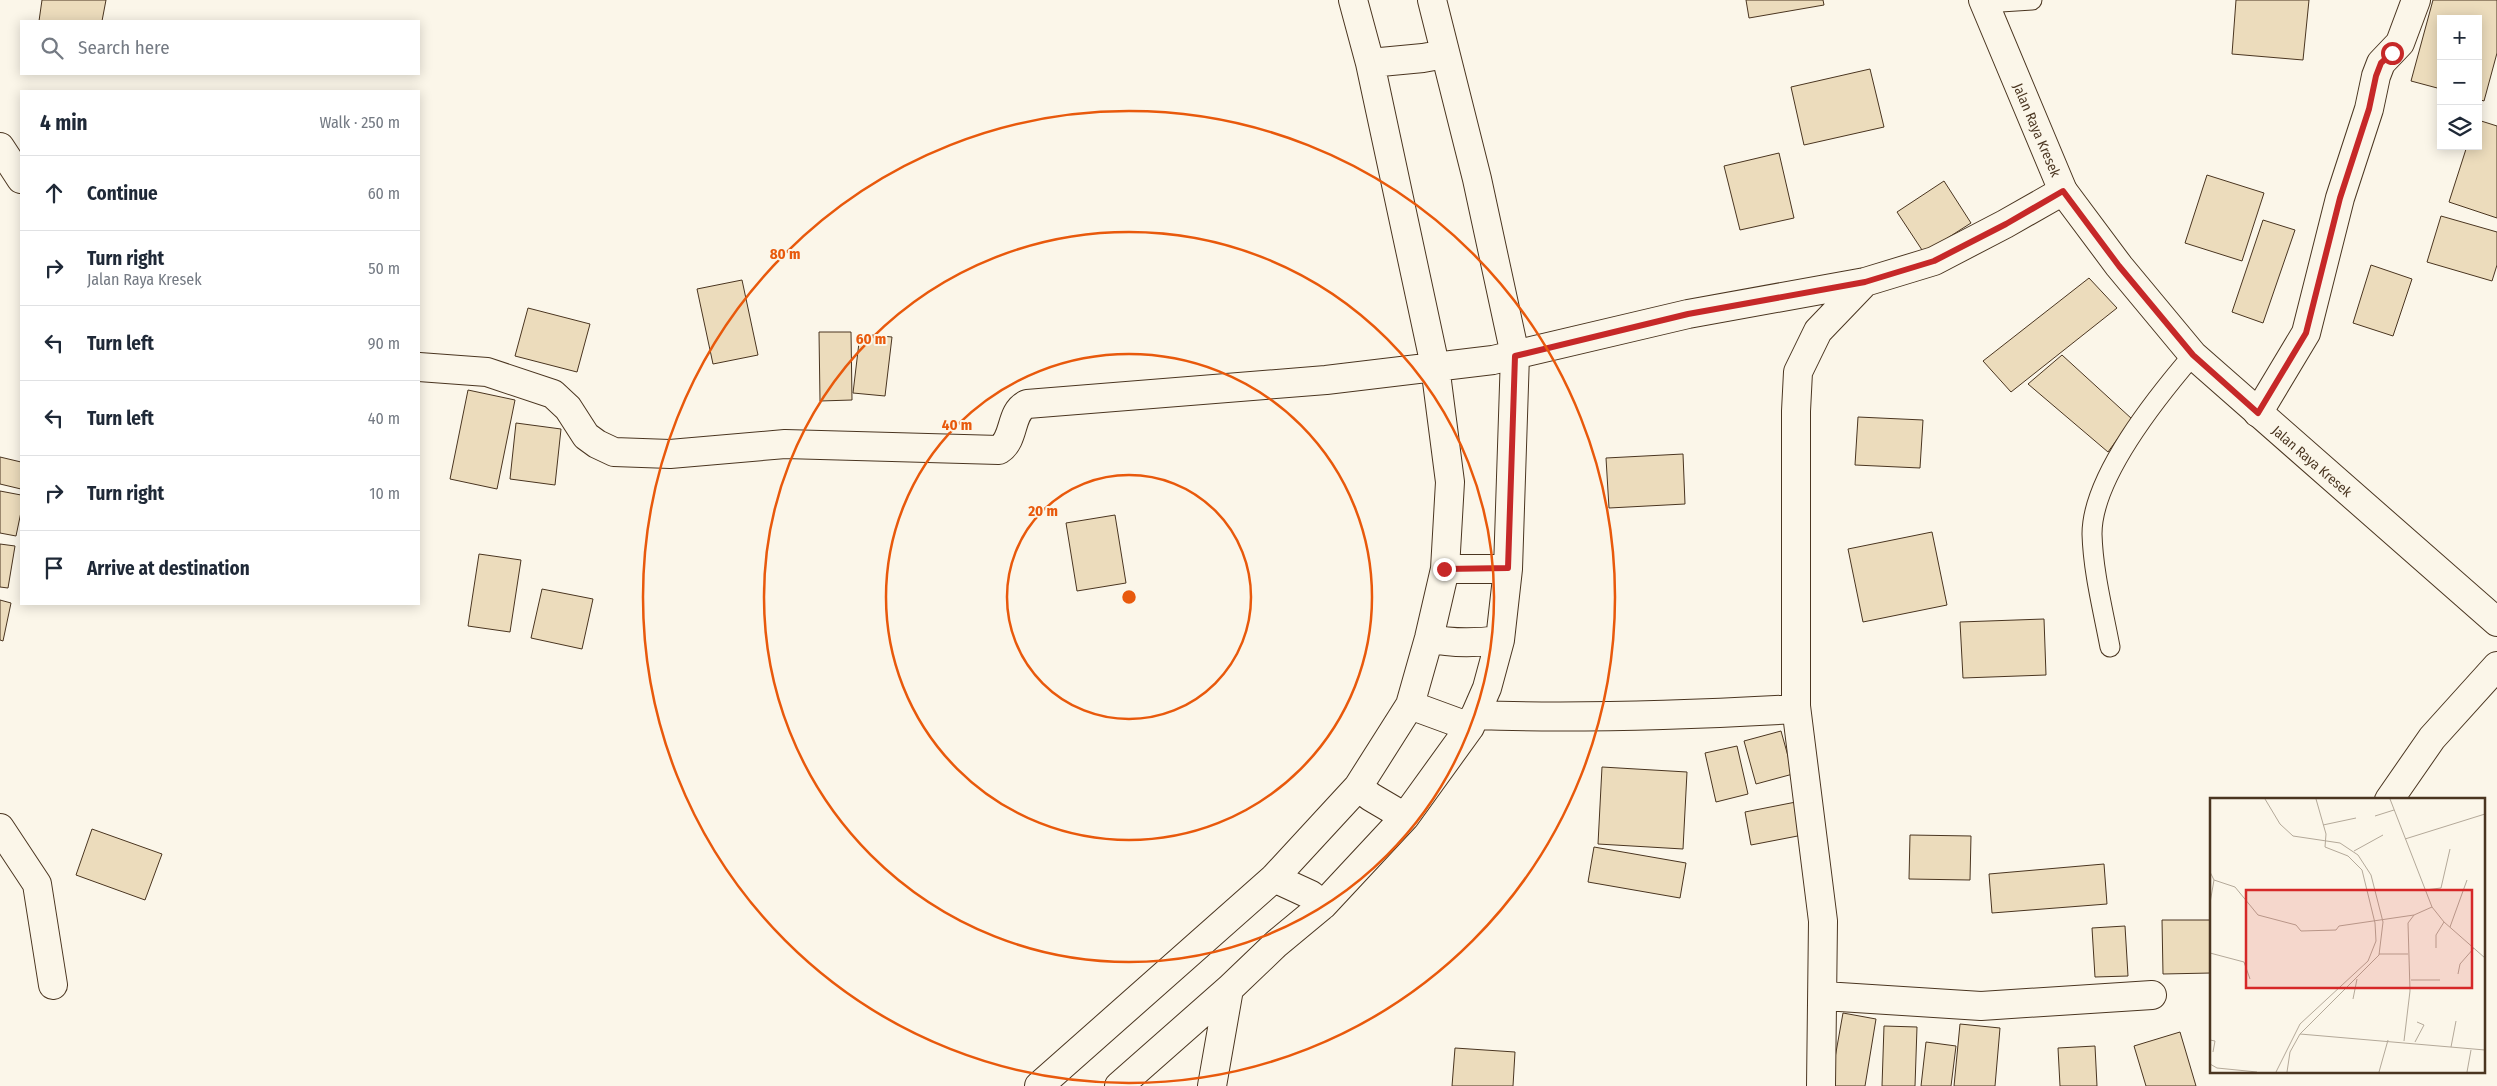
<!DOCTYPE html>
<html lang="en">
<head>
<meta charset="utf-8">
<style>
	body { margin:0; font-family:"Fira Sans Condensed",sans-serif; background:#f6f6f7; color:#1f2937 }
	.controls { position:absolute; right:15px; top:15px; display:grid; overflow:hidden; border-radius:0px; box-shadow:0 2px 12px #0003 }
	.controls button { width:45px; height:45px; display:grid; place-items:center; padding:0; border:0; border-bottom:1px solid #e0e1e3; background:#fff; color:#1f2937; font:25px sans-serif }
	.stop { position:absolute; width:15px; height:15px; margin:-11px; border:4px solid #c62828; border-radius:50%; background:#fff }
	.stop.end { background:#c62828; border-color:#fff; box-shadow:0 1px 5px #0008 }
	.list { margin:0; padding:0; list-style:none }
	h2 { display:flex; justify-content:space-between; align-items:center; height:65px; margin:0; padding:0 20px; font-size:21px }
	h2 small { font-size:16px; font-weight:400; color:#747a83 }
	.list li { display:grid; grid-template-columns:32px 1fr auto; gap:15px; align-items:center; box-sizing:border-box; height:75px; padding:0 20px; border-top:1px solid #e0e1e3 }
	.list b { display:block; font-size:19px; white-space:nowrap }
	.list p { margin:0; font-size:16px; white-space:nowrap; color:#747a83 }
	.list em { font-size:16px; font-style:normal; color:#747a83 }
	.icon { flex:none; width:28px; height:28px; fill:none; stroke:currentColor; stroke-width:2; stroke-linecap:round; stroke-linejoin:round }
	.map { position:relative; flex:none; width:2497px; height:1086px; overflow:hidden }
	.search { position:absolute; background:#fff; box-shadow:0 2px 12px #0003; left:20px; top:20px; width:400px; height:55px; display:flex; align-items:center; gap:12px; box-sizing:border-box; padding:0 18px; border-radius:0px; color:#747a83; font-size:19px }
	.panel { position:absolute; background:#fff; box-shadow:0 2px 12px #0003; left:20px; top:90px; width:400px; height:515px; border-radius:0px }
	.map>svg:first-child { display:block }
	.building { fill:#ecdcbc; stroke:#4a3520 }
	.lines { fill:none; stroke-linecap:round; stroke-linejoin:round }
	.service-casing { stroke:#4a3520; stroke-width:21 }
	.minor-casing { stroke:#4a3520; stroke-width:30 }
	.secondary-casing { stroke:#4a3520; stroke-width:30 }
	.service { stroke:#fbf6e9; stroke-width:19 }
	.minor { stroke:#fbf6e9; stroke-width:28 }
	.secondary { stroke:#fbf6e9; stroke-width:28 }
	.route { stroke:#c62828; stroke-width:6 }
	.ring { fill:none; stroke:#e8590c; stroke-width:2.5 }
	.labels { text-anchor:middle; stroke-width:4; stroke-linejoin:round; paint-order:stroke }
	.street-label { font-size:14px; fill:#4a3520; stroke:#fbf6e9 }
	.inset-road { fill:none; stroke:#b4a999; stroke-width:1 }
	.view { fill:#d62828; fill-opacity:0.15; stroke:#d62828; stroke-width:2.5 }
	.inset-edge { fill:none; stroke:#4a3520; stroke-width:2.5 }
	.centre { fill:#e8590c; stroke:#fbf6e9; stroke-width:2.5 }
	.ring-label { font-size:15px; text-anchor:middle; font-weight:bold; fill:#e8590c; stroke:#fbf6e9; stroke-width:4; stroke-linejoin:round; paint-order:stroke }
</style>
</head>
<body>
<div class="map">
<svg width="2497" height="1086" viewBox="0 0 2497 1086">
	<rect width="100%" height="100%" fill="#fbf6e9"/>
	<path class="building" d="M 42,0 L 106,0 L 102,21 L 39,21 Z
		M 1746,0 L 1823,0 L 1824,5 L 1749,18 Z
		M 2236,0 L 2309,0 L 2303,60 L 2232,54 Z
		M 2433,0 L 2497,0 L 2497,53 L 2484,101 L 2478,99 L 2478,19 L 2441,19 L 2441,89 L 2411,81 Z
		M 1870,69 L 1884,127 L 1804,145 L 1791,87 Z
		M 2478,120 L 2497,126 L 2497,218 L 2449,202 L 2467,146 L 2478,146 Z
		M 1779,153 L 1794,218 L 1740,230 L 1724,166 Z
		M 2207,175 L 2264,193 L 2242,261 L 2185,243 Z
		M 1944,181 L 1971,223 L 1924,253 L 1897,212 Z
		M 2441,216 L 2497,232 L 2497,265 L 2492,281 L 2427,262 Z
		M 2263,220 L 2295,230 L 2263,323 L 2232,312 Z
		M 2371,265 L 2412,279 L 2393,336 L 2353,323 Z
		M 2089,278 L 2117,308 L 2011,392 L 1983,361 Z
		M 742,280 L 758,355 L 713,364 L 697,289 Z
		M 528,308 L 590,324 L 577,372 L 515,356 Z
		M 819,332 L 851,332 L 852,400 L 820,401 Z
		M 860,334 L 892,337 L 885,396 L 853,393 Z
		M 2062,355 L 2132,419 L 2108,452 L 2028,384 Z
		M 468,390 L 515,400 L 497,489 L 450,479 Z
		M 1858,417 L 1923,420 L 1920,468 L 1855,465 Z
		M 516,423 L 561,429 L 555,485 L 510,479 Z
		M 1683,454 L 1685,504 L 1609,508 L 1606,458 Z
		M 0,457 L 21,462 L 21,489 L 0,484 Z
		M 0,491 L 21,495 L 21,512 L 16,536 L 0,533 Z
		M 1115,515 L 1126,583 L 1077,591 L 1066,523 Z
		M 1932,532 L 1947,605 L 1863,622 L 1848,549 Z
		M 0,544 L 15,546 L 8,588 L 0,587 Z
		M 479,554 L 521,560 L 510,632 L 468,626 Z
		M 542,589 L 593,599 L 582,649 L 531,638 Z
		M 0,600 L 11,603 L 3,641 L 0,640 Z
		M 2044,619 L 2046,675 L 1963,678 L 1960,622 Z
		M 1781,731 L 1793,774 L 1756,784 L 1744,741 Z
		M 1737,746 L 1748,794 L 1716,802 L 1705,753 Z
		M 1602,767 L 1687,772 L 1683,849 L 1598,844 Z
		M 1801,801 L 1808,834 L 1751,845 L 1745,812 Z
		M 92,829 L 162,854 L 145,900 L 76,875 Z
		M 1910,835 L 1971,836 L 1970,880 L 1909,879 Z
		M 1594,847 L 1686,863 L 1680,898 L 1588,882 Z
		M 2104,864 L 2107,904 L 1992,913 L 1989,874 Z
		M 2162,920 L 2211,920 L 2211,973 L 2163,974 Z
		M 2125,926 L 2128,976 L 2095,977 L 2092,928 Z
		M 1843,1013 L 1876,1019 L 1865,1086 L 1830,1086 Z
		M 1960,1024 L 2000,1028 L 1995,1086 L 1954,1086 Z
		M 1884,1026 L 1917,1027 L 1915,1086 L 1882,1086 Z
		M 2180,1032 L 2196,1086 L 2146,1086 L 2134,1046 Z
		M 1926,1042 L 1956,1046 L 1951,1086 L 1921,1086 Z
		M 2095,1046 L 2097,1086 L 2060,1086 L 2058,1048 Z
		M 1455,1048 L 1515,1052 L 1513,1086 L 1452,1086 Z"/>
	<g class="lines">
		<defs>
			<path id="service" d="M 1985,3 L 2032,0
				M 2110,647 C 2103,610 2093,571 2092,534 C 2092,477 2157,397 2193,355"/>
			<path id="minor" d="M 1370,63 L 1423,58 L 1445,54
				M 0,147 L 21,179
				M 419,367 L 487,372 L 553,394 L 568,408 L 586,436 L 597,444 L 614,452 L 670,454 L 785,444 L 999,450 C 1016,439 1009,412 1027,404 L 1326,380 L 1493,360 L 1688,314 L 1865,282 L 1934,261 L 2005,224 L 2063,191
				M 2258,413 L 2306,333 L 2340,198 L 2369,109 L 2376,76 L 2381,63 L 2400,43 L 2416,0
				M 1445,569 L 1508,569
				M 1429,638 C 1452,644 1477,643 1500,640
				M 1410,705 L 1470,727
				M 1475,715 C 1582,719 1689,715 1796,709
				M 1358,787 L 1371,797 L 1405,817
				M 2389,800 L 2432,738 L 2497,666
				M 0,828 L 37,884 L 53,985
				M 1274,878 L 1311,895 L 1323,905
				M 1824,996 L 1981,1006 L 2152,995
				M 1039,1086 L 1274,878 L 1358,787 L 1410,705 L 1429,638 L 1445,569 L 1450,482 L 1435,366 L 1370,63 L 1353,0
				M 1119,1086 L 1229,989 L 1276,944 L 1323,905 L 1405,817 L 1470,727 L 1487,688 L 1500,640 L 1508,569 L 1515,355 L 1477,179 L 1432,0
				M 1212,1086 L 1229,989
				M 1821,1086 L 1823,921 L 1796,706 L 1796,411 L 1798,372 L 1818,331 L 1865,282"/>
			<path id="secondary" d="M 1983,0 L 2063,191 L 2119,266 L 2193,355 L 2497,622"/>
		</defs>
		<use href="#service" class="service-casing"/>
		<use href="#minor" class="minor-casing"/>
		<use href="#secondary" class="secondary-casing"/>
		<use href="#service" class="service"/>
		<use href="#minor" class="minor"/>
		<use href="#secondary" class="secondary"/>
	</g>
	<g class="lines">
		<path class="route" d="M 1444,569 L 1508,568 L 1515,356 L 1688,314 L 1865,282 L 1934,261 L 2006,224 L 2063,191 L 2119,266 L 2193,355 L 2258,413 L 2306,333 L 2340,198 L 2369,109 L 2376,76 L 2381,63 L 2392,53"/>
	</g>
	<g class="ring">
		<circle cx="1129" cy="597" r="122"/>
		<circle cx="1129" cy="597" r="243"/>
		<circle cx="1129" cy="597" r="365"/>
		<circle cx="1129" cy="597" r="486"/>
	</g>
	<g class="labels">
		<g class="street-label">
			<text transform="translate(2037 130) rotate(67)" y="5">Jalan Raya Kresek</text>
			<text transform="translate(2312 461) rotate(41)" y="5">Jalan Raya Kresek</text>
		</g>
	</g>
	<g transform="translate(2210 798)">
		<rect width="275" height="275" fill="#fbf6e9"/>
		<path class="inset-road" d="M 55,1 L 70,26 L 83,38 L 130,45 L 148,57 L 161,77 L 173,124 L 169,157 L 90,236 L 80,254 L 77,274M 180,1 L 222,109 L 234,124 L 275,160M 165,18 L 184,12M 113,27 L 146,20M 195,41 L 275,16M 144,53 L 173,37M 0,74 L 4,82 L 0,105M 4,82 L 25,89 L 48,117 L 86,127 L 91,133 L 126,132 L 129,128 L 204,117 L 222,109M 215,92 L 231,90 L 240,51M 240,129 L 257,82M 226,150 L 226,137 L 234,124M 0,155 L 34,164 L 40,181M 169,156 L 198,156M 248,176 L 250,166 L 264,150M 201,182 L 230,182M 143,201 L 147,181M 90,236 L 275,252M 0,242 L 5,243 L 3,254M 194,243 L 200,193 L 198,125 L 204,117M 205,244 L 214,227 L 207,224M 241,249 L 246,223M 0,266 L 7,270 L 47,274M 66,274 L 90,226 L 158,163 L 166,143 L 165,125 L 152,72 L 138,58 L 115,49 L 116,36 L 106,1M 169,274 L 178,242M 257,274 L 261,252"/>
		<path class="view" d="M 36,92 L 262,92 L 262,190 L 36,190 Z"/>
		<rect width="275" height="275" class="inset-edge"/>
	</g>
	<circle cx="1129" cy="597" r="8" class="centre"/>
	<g class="ring-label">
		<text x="785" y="259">80 m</text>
		<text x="871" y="344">60 m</text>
		<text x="957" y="430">40 m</text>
		<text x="1043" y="516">20 m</text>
	</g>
</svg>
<div class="controls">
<button>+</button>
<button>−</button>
<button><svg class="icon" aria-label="layers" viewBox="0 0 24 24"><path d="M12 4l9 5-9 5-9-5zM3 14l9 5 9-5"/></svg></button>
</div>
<div class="stop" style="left:2392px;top:53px"></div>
<div class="stop end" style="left:1444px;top:569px"></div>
<div class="search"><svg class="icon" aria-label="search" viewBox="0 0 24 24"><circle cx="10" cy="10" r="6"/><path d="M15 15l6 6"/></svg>Search here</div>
<section class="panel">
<h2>4 min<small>Walk · 250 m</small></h2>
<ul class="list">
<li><svg class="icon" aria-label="ahead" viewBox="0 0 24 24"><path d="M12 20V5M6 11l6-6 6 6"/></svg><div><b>Continue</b></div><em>60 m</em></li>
<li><svg class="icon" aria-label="right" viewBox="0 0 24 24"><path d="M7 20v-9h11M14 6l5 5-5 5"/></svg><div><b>Turn right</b><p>Jalan Raya Kresek</p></div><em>50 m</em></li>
<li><svg class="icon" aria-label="left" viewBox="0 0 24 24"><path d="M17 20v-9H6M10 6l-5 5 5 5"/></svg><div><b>Turn left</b></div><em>90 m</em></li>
<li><svg class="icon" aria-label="left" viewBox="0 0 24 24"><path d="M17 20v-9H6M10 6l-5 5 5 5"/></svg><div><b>Turn left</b></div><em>40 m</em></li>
<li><svg class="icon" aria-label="right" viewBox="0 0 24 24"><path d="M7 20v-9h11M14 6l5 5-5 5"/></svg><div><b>Turn right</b></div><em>10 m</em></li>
<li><svg class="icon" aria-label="arrive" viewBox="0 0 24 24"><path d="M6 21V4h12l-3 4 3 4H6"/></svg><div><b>Arrive at destination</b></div></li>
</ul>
</section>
</div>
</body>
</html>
